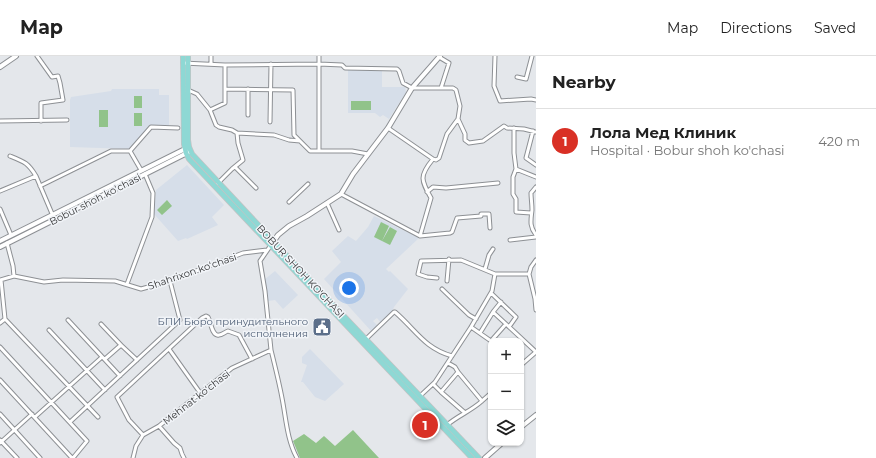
<!DOCTYPE html>
<html lang="en">
<head>
<meta charset="utf-8">
<style>
	body { margin:0; font-family:Montserrat,sans-serif; background:#f2f2f2; color:#222 }
	.controls { position:absolute; right:12px; bottom:12px; display:grid; overflow:hidden; border-radius:8px; box-shadow:0 1px 3px #0004 }
	.controls button { width:36px; height:36px; display:grid; place-items:center; padding:0; border:0; border-bottom:1px solid #e0e0e0; background:#fff; color:#222; font:20px sans-serif }
	.you { position:absolute; left:349px; top:232px; width:14px; height:14px; margin:-10px; border:3px solid #fff; border-radius:50%; background:#1a73e8; box-shadow:0 0 0 6px #1a73e833 }
	.badge { display:grid; place-items:center; width:26px; height:26px; border-radius:50%; background:#d93025; color:#fff; font-size:13px; font-weight:700 }
	.pin { position:absolute; translate:-50% -50%; border:2px solid #fff; box-shadow:0 1px 4px #0006 }
	.list { margin:0; padding:0; list-style:none }
	h2 { display:flex; justify-content:space-between; align-items:center; height:52px; margin:0; padding:0 16px; font-size:17px }
	h2 small { font-size:13px; font-weight:400; color:#767676 }
	.list li { display:grid; grid-template-columns:26px 1fr auto; gap:12px; align-items:center; box-sizing:border-box; height:64px; padding:0 16px; border-top:1px solid #e0e0e0 }
	.list b { display:block; font-size:15px; white-space:nowrap }
	.list p { margin:0; font-size:13px; white-space:nowrap; color:#767676 }
	.list em { font-size:13px; font-style:normal; color:#767676 }
	.icon { flex:none; width:22px; height:22px; fill:none; stroke:currentColor; stroke-width:2; stroke-linecap:round; stroke-linejoin:round }
	.map { position:relative; flex:none; width:536px; height:402px; overflow:hidden }
	header { display:flex; align-items:center; gap:24px; box-sizing:border-box; height:56px; padding:0 20px; background:#fff; border-bottom:1px solid #e0e0e0 }
	header strong { font-size:19px }
	nav { display:flex; gap:22px; margin-inline-start:auto; font-size:14px }
	main { display:flex }
	aside { flex:1; background:#fff }
	.map>svg:first-child { display:block }
	.built { fill:#d6dee9 }
	.green { fill:#91c38a }
	.lines { fill:none; stroke-linecap:round; stroke-linejoin:round }
	.street-casing { stroke:#8d9094; stroke-width:5 }
	.secondary-casing { stroke:#8d9094; stroke-width:6 }
	.primary-casing { stroke:#c3c3c4; stroke-width:6 }
	.street { stroke:#fff; stroke-width:3 }
	.secondary { stroke:#fff; stroke-width:4 }
	.primary { stroke:#8ed8d4; stroke-width:4.5 }
	.labels { text-anchor:middle; stroke-width:3; stroke-linejoin:round; paint-order:stroke }
	.street-label { font-size:10px; fill:#373839; stroke:#f1f4f8 }
	.service-label { font-size:10px; fill:#4e5e75; stroke:#f1f4f8; text-anchor:end }
</style>
</head>
<body>
<header>
<strong>Map</strong>
<nav><a>Map</a><a>Directions</a><a>Saved</a></nav>
</header>
<main>
<div class="map">
<svg width="536" height="402" viewBox="0 0 536 402">
	<rect width="100%" height="100%" fill="#e4e7eb"/>
	<path class="built" d="M 348,14 L 382,15 L 382,31 L 405,31 L 406,36 L 389,63 L 383,59 L 380,61 L 375,57 L 348,57 Z
		M 112,33 L 159,33 L 159,39 L 169,39 L 169,71 L 151,71 L 131,93 L 70,91 L 70,44 L 71,41 L 111,35 Z
		M 187,109 L 224,149 L 212,161 L 218,169 L 187,183 L 186,182 L 178,185 L 154,158 L 156,134 Z
		M 374,160 L 419,182 L 386,213 L 389,216 L 390,215 L 408,233 L 394,251 L 392,256 L 381,267 L 377,262 L 373,265 L 378,270 L 372,276 L 324,223 L 341,206 L 332,195 L 348,180 L 356,185 L 368,171 Z
		M 275,215 L 298,239 L 283,253 L 275,244 L 268,245 L 264,224 Z
		M 310,293 L 344,328 L 325,345 L 315,341 L 303,326 L 301,326 L 307,309 L 302,307 L 302,301 Z"/>
	<path class="green" d="M 134,40 L 142,40 L 142,52 L 134,52 Z
		M 351,45 L 371,45 L 371,54 L 351,54 Z
		M 99,54 L 108,54 L 108,71 L 99,71 Z
		M 134,57 L 142,57 L 142,70 L 134,70 Z
		M 167,144 L 172,150 L 162,159 L 157,154 Z
		M 381,166 L 389,170 L 382,185 L 374,181 Z
		M 390,171 L 397,175 L 390,189 L 382,185 Z
		M 353,374 L 379,402 L 300,402 L 293,385 L 304,378 L 316,387 L 324,380 L 335,390 Z"/>
	<g class="lines">
		<defs>
			<path id="street" d="M 37,0 L 52,21 L 58,20 L 60,27 L 63,44 L 41,47 L 41,65
				M 211,0 L 211,7
				M 319,0 L 319,94
				M 495,0 L 494,30 L 500,45 L 531,43 L 536,44
				M 439,1 L 449,7 L 441,32
				M 183,7 L 225,9 L 319,8 L 342,9 L 345,12 L 397,13 L 399,15 L 403,27 L 412,32 L 453,32 L 456,34 L 460,50 L 458,63 L 447,78 L 439,102 L 436,104 L 433,103 C 419,120 421,124 431,142 L 420,180
				M 517,21 L 526,23 L 532,0
				M 225,33 L 293,34 L 294,79 L 300,85
				M 188,34 L 197,38 L 210,54 L 216,69 L 219,71 L 232,74 L 237,77 L 274,79 L 289,84 L 300,85 L 310,95 L 352,95 L 368,98
				M 210,54 L 225,47 L 225,9
				M 248,59 L 248,33
				M 458,63 L 465,78 L 465,84 L 469,87 L 483,85 L 504,70 L 507,72 L 524,73 L 536,76
				M 0,65 L 67,64
				M 270,66 L 271,8
				M 388,72 L 433,103
				M 514,72 L 514,97 L 516,113 L 536,121
				M 533,75 L 526,102 L 536,109
				M 130,95 L 151,71 L 178,72
				M 130,95 L 141,114
				M 10,100 C 25,106 28,107 36,120
				M 235,111 L 256,132
				M 516,113 L 513,121 L 513,138 L 516,143 L 516,156 L 531,157
				M 218,127 L 232,113 L 243,104 L 238,87 L 237,77
				M 40,130 L 111,95 L 130,95
				M 536,131 L 531,137 C 531,142 532,148 532,154 C 531,164 529,170 536,179
				M 0,135 L 36,120 L 53,160
				M 427,136 L 433,131 L 446,132 L 498,127
				M 341,138 L 420,180
				M 289,146 L 308,128
				M 327,147 L 339,174
				M 0,153 L 11,179
				M 420,180 L 450,177 L 452,176 L 457,162 L 481,160 L 481,158 L 489,158 L 490,172
				M 510,184 L 536,181
				M 7,187 L 13,210 L 14,220
				M 536,204 L 531,211 L 529,218 L 535,243 L 536,254
				M 485,213 L 489,199 L 493,193
				M 437,222 L 427,221 L 418,218 L 421,205 L 461,204 L 495,218
				M 0,224 L 14,220 L 44,226 L 63,224 L 115,225 L 141,233 L 170,225 L 243,197 L 267,194
				M 1,224 L 5,263
				M 447,225 L 449,203
				M 127,228 L 152,161 L 153,137 L 145,118
				M 442,233 L 469,259 L 476,263
				M 491,237 L 516,261 L 509,271
				M 501,246 L 493,256 L 506,268
				M 68,264 L 120,320
				M 0,267 L 5,263 L 98,361
				M 101,268 L 121,289
				M 471,271 L 491,285 L 506,268 L 536,296 L 521,309
				M 49,274 L 105,334
				M 480,277 L 493,256
				M 366,283 L 394,256 L 395,256 C 416,274 424,292 452,300
				M 0,291 L 87,385 L 73,402
				M 169,293 L 201,338
				M 271,294 C 275,310 279,326 282,342 C 286,362 287,384 297,402
				M 105,303 L 121,289 L 137,304
				M 448,307 L 455,311 L 458,316
				M 0,324 L 72,402
				M 433,328 L 441,336 L 458,316 L 482,345 L 491,337
				M 441,336 L 464,356
				M 420,340 L 435,326 L 471,271 L 492,235 L 495,218 L 529,218
				M 0,358 L 40,402
				M 35,361 L 102,301
				M 70,366 L 180,264 L 170,225
				M 447,369 C 459,359 471,355 482,345
				M 159,370 L 174,387 L 180,392 L 182,398 L 184,402
				M 143,379 L 129,364 L 117,341 L 202,262 L 206,260 L 208,261 C 211,266 212,281 219,279 C 222,279 225,276 228,275 L 239,279 L 252,303
				M 0,384 L 17,402
				M 0,387 L 32,358
				M 133,402 L 136,390 L 143,379 L 159,370 L 232,312 L 271,294 L 265,235 L 260,205 L 271,189"/>
			<path id="secondary" d="M 0,11 L 16,0
				M 0,185 L 187,92
				M 271,189 L 278,179 L 289,170 L 307,160 L 341,138 L 353,118 L 388,72 L 412,32 L 440,0
				M 0,191 L 189,96
				M 521,371 L 536,359
				M 485,402 L 502,387"/>
			<path id="primary" d="M 183,0 L 184,88 L 186,97 L 189,103 L 472,402
				M 188,0 L 188,84 L 189,91 L 192,98 L 320,235 L 479,402"/>
		</defs>
		<use href="#street" class="street-casing"/>
		<use href="#secondary" class="secondary-casing"/>
		<use href="#primary" class="primary-casing"/>
		<use href="#street" class="street"/>
		<use href="#secondary" class="secondary"/>
		<use href="#primary" class="primary"/>
	</g>
	<defs>
		<symbol id="civic-square" viewBox="-11 -11 22 22"><rect x="-9" y="-9" width="18" height="18" rx="4" fill="#5c6f8a" stroke="#f1f4f8"/><path d="M-.6-6.5H3V-4.5H.6V-3L4-1V1h2V6H-6V1h2V-1L-.6-3ZM-1.2 2.5V6h2.4V2.5Z" fill="#fff"/></symbol>
	</defs>
	<g fill-rule="evenodd">
		<use href="#civic-square" x="311" y="260" width="22" height="22"/>
	</g>
	<g class="labels">
		<g class="street-label">
			<text transform="translate(95 143) rotate(-27)" y="4">Bobur shoh koʻchasi</text>
			<text transform="translate(192 215) rotate(-19)" y="4">Shahrixon koʻchasi</text>
			<text transform="translate(301 215) rotate(47)" y="4">BOBUR SHOH KO'CHASI</text>
			<text transform="translate(196 341) rotate(-38)" y="4">Mehnat koʻchasi</text>
		</g>
		<g class="service-label">
			<text x="308" y="269">БПИ Бюро принудительного<tspan x="308" dy="12">исполнения</tspan></text>
		</g>
	</g>
</svg>
<div class="controls">
<button>+</button>
<button>−</button>
<button><svg class="icon" aria-label="layers" viewBox="0 0 24 24"><path d="M12 4l9 5-9 5-9-5zM3 14l9 5 9-5"/></svg></button>
</div>
<div class="you"></div>
<div class="pin badge" style="left:425px;top:369px">1</div>
</div>
<aside>
<h2>Nearby<small></small></h2>
<ul class="list">
<li><span class="badge">1</span><div><b>Лола Мед Клиник</b><p>Hospital · Bobur shoh ko'chasi</p></div><em>420 m</em></li>
</ul>
</aside>
</main>
</body>
</html>
